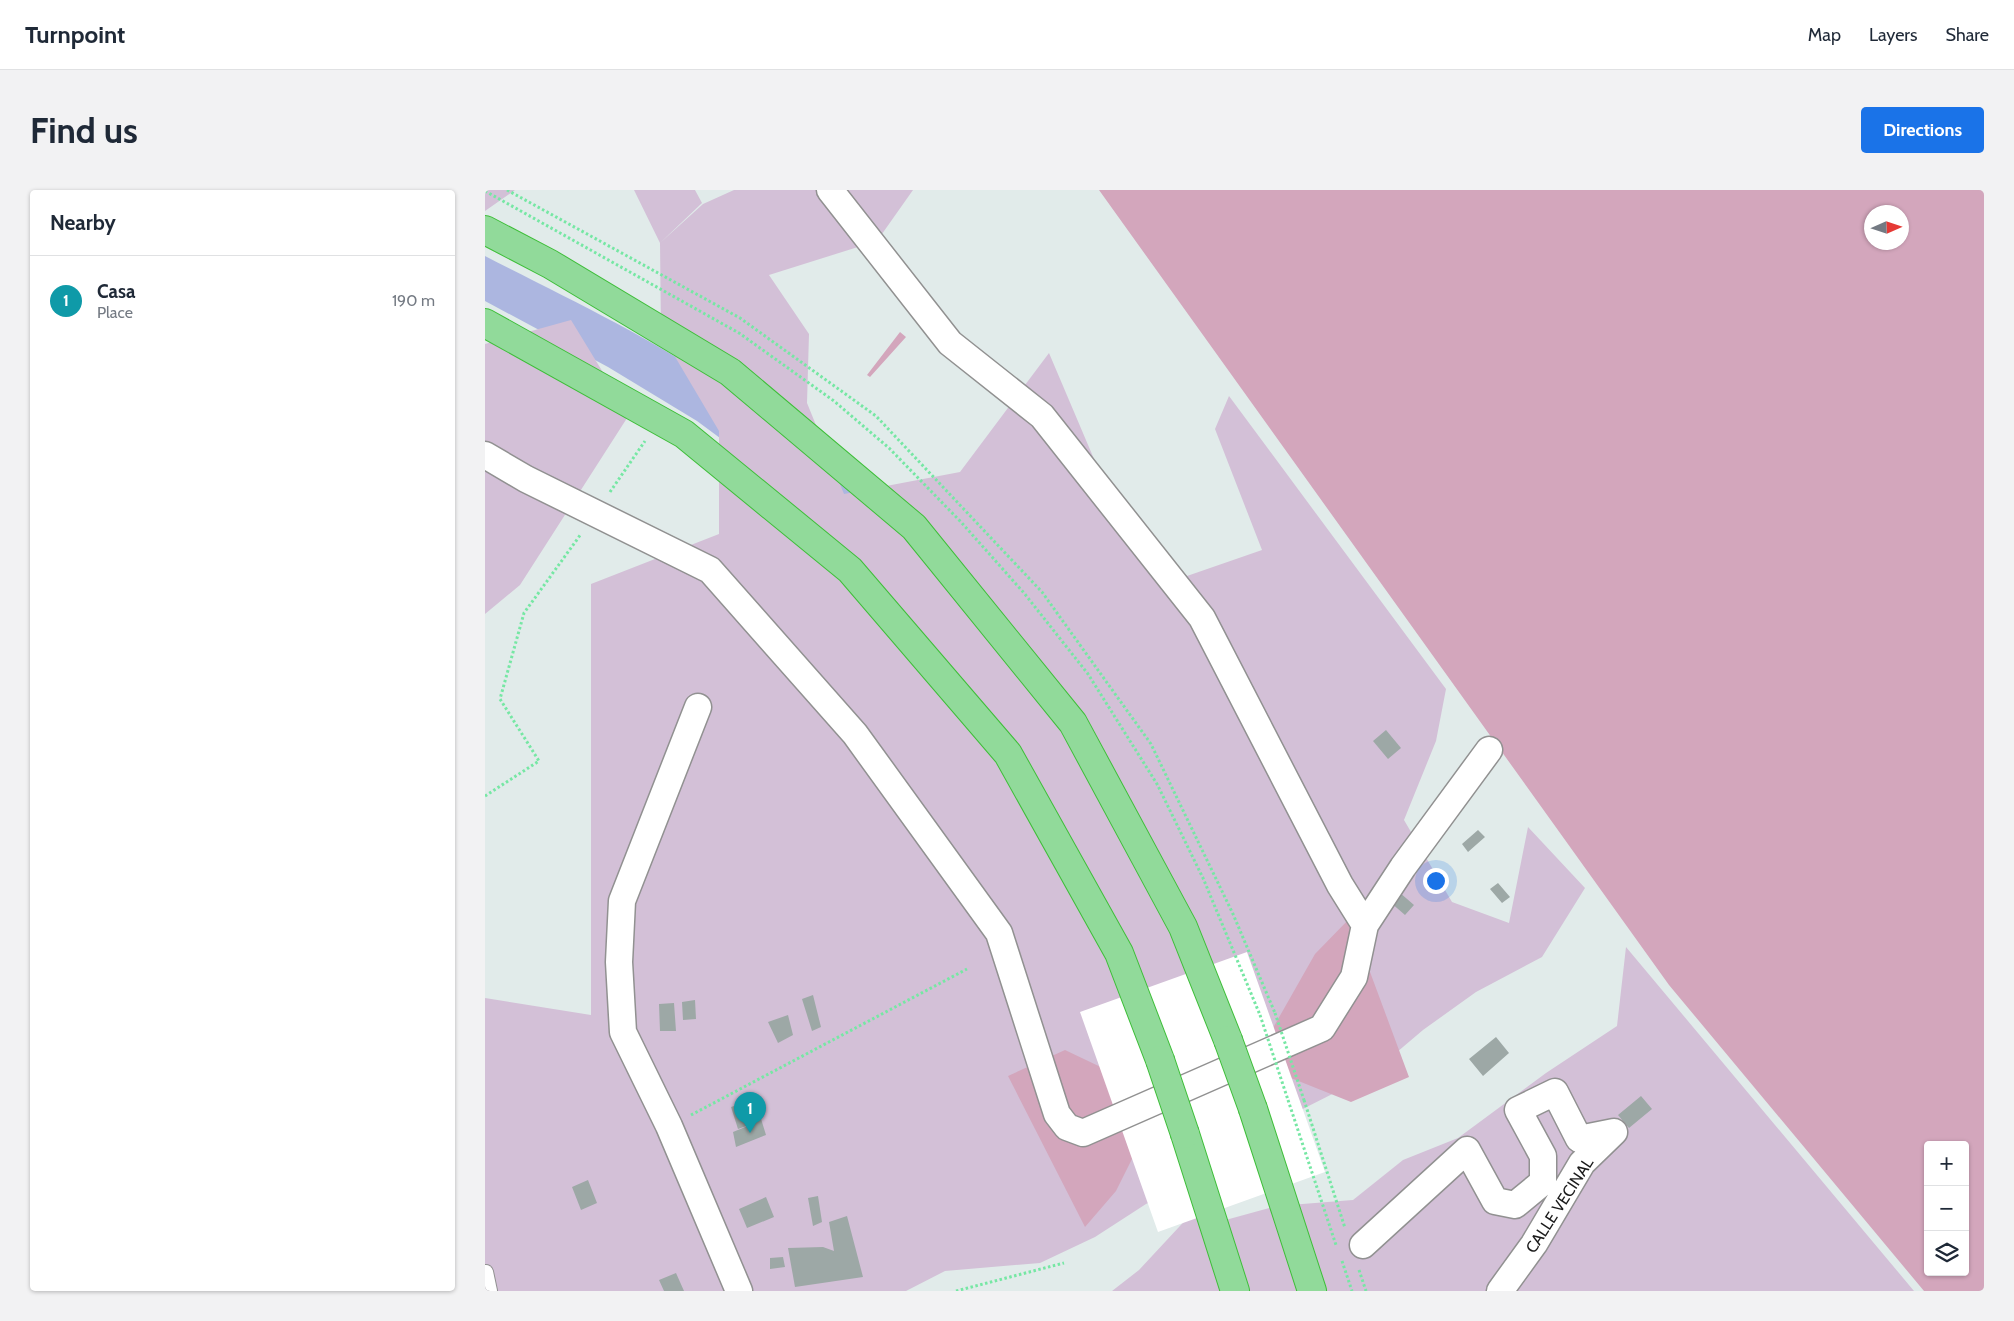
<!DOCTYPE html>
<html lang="en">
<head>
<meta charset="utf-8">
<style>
	body { margin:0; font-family:Cabin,sans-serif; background:#f2f2f3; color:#1f2937 }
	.controls { position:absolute; right:15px; bottom:15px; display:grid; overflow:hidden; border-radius:5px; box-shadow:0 1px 4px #0004 }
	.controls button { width:45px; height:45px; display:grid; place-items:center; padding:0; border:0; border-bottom:1px solid #e0e1e3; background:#fff; color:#1f2937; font:25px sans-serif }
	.compass { position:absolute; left:1379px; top:15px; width:45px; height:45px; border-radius:50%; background:#fff; box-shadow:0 1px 4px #0004; rotate:87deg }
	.you { position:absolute; left:950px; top:690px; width:18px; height:18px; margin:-12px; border:4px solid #fff; border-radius:50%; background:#1a73e8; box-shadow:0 0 0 8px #1a73e833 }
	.badge { display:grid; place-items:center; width:32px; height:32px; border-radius:50%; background:#1a73e8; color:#fff; font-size:16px; font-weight:700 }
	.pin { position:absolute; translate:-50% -41px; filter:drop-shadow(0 1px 2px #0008) }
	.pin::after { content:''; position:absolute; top:26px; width:18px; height:15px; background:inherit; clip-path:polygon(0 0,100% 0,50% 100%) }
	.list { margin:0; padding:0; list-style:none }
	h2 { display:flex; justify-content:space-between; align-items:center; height:65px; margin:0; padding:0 20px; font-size:21px }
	h2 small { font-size:16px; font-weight:400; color:#747a83 }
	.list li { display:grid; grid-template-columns:32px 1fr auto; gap:15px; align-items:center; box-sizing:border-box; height:90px; padding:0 20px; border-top:1px solid #e0e1e3 }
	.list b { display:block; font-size:19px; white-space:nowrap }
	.list p { margin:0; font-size:16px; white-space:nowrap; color:#747a83 }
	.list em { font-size:16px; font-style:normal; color:#747a83 }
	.icon { flex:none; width:28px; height:28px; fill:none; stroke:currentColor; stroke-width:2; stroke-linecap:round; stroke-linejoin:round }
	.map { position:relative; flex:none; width:1499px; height:1101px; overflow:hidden; border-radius:5px }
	header { display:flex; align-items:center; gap:30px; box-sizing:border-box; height:70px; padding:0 25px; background:#fff; border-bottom:1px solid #e0e1e3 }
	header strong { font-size:24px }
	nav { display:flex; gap:28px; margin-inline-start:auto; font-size:18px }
	.intro { display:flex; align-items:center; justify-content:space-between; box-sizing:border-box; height:120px; padding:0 30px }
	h1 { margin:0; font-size:35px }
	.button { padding:12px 22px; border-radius:5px; background:#1a73e8; color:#fff; font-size:18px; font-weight:700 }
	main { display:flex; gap:30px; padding:0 30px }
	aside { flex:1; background:#fff; border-radius:5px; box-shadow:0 1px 4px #0004 }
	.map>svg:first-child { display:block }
	.grass { fill:#acb6e0 }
	.wetland { fill:#d3c0d7 }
	.water { fill:#d3a6bc; fill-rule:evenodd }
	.pier { fill:#fff }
	.building { fill:#9da8a6 }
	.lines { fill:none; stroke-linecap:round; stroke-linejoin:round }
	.lane-casing { stroke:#919191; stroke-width:16 }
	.street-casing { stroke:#919191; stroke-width:29 }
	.highway-casing { stroke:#3ebe39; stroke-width:30 }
	.path { stroke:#76e7a4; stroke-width:3; stroke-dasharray:2.5 2.5; stroke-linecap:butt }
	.lane { stroke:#fff; stroke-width:14 }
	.street { stroke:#fff; stroke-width:26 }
	.highway { stroke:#91da9a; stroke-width:28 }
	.highway-bridge-casing { stroke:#3ebe39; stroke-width:30; stroke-linecap:butt }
	.path-bridge { stroke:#76e7a4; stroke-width:3; stroke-dasharray:2.5 2.5; stroke-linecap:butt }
	.highway-bridge { stroke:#91da9a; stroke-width:28 }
	.labels { text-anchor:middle; stroke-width:5; stroke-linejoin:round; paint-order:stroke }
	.street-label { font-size:16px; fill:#1a1a1a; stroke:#fff }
</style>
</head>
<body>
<header>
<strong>Turnpoint</strong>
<nav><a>Map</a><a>Layers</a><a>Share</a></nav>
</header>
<div class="intro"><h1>Find us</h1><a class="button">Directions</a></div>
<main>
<aside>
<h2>Nearby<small></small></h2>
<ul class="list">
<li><span class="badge" style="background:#0f9aa8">1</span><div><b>Casa</b><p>Place</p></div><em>190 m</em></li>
</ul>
</aside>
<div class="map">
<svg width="1499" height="1101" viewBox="0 0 1499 1101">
	<rect width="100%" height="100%" fill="#e1ebea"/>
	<path class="grass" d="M 0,66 C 79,107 162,145 236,196 C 296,238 351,287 406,335 L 304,299 L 212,231 L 123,177 L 0,111 Z"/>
	<path class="wetland" d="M 0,0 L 30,0 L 0,21 Z
		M 149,0 L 210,0 L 217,13 L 175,53 Z
		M 249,0 L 428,0 L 392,51 L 284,85 L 324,144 L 322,213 L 359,304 L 475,282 L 564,163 L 626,309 L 702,386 L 777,360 L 730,239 L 744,206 L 961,499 L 951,551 L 919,630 L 967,712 L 1024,733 L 1043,637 L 1100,698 L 1057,767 L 991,802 L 938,840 L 885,885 L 776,940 L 735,979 L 661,1014 L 610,1047 L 555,1073 L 460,1081 L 421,1101 L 0,1101 L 0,808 L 106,825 L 106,394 L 234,344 L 234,241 L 176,143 L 175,53 L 218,14 Z
		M 86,130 L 144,225 L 35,395 L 0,424 L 0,154 Z
		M 1141,757 L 1429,1101 L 627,1101 L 654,1080 L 707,1023 L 726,1034 L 792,1016 L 868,1010 L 918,970 L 973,948 L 1061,883 L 1132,836 Z"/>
	<path class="water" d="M 614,0 L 1499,0 L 1499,1101 L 1439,1101 L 1184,795 ZM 1386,22 L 1416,22 L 1416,52 L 1386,52 ZM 1443,955 L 1480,955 L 1480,1082 L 1443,1082 Z
		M 415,142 L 421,147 L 385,187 L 382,185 Z
		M 865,728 L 924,887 L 866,912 L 806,888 L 788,838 L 830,764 Z
		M 580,860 L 643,890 L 661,941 L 631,1001 L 600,1037 L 523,886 Z"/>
	<path class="pier" d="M 762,762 L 840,982 L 673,1042 L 595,822 Z"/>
	<path class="building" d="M 901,540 L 916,558 L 903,569 L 888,551 Z
		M 993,640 L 1000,647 L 983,662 L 977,654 Z
		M 1013,693 L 1025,707 L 1017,713 L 1005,699 Z
		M 914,702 L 929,715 L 920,725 L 905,712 Z
		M 328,805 L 336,837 L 327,841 L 317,809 Z
		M 210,810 L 211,829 L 198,830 L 197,812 Z
		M 189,813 L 191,841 L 175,841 L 174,814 Z
		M 303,825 L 308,845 L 293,853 L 283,832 Z
		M 1011,847 L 1024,863 L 998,886 L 984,869 Z
		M 1156,906 L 1167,919 L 1144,938 L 1133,925 Z
		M 270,909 L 281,945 L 251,957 L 248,942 L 270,933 L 253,939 L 246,917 Z
		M 103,990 L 112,1013 L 96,1020 L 87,997 Z
		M 333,1006 L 337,1032 L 328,1036 L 323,1008 Z
		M 281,1007 L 289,1027 L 262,1038 L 254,1019 Z
		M 362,1026 L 378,1087 L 310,1097 L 303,1058 L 338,1057 L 349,1061 L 344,1032 Z
		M 298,1067 L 300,1077 L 285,1079 L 285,1068 Z
		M 191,1083 L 199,1101 L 179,1101 L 174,1090 Z"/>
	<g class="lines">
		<defs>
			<path id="lane" d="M 1,1082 L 5,1101"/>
			<path id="street" d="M 345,0 L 465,153 L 557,226 L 717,428 L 855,695 L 880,735
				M 0,265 L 41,289 L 225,380 L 370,544 L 514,743 L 572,924 L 582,937 L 598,943 L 837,838 L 869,787 L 880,735 L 918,677 L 1004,560
				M 213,517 L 137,711 L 134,772 L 138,842 L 184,936 L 254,1101
				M 878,1055 L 982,960 L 1010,1011 L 1030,1015 L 1058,992 L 1058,966 L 1033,920 L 1070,902 L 1094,949 L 1129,942 L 1097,973 L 1049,1054 L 1015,1101"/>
			<path id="highway" d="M 0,40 L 65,74 L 245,182 L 429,337 L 588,533 L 698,737 L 743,850
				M 0,133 L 199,244 L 365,380 L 523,564 L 634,763 L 675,870
				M 768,919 L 827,1101
				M 700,944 L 750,1101"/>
		</defs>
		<use href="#lane" class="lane-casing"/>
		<use href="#street" class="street-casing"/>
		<use href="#highway" class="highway-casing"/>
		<path class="path" d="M 22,0 L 255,128 L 391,226 L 557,402 L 666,554 L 748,724 L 790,823
			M 0,1 L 254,143 L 349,211 L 404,258 L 476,332 L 539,403 L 603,484 L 672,594 L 718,688 L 775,825
			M 125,302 L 160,251
			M 0,606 L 54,571 L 15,509 L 39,423 L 96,344
			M 803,910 L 851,1055
			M 819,910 L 860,1038
			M 206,925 L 482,779
			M 857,1071 L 867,1101
			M 874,1080 L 881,1101
			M 471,1101 L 579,1073"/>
		<use href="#lane" class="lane"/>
		<use href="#street" class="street"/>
		<use href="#highway" class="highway"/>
		<defs>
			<path id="highway-bridge" d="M 743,850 L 768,919
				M 675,870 L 700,944"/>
		</defs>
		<use href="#highway-bridge" class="highway-bridge-casing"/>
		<path class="path-bridge" d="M 790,823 L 819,910
			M 775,825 L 803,910"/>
		<use href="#highway-bridge" class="highway-bridge"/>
	</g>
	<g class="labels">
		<g class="street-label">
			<text transform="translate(1074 1015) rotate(-57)" y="6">CALLE VECINAL</text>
		</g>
	</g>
</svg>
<div class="controls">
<button>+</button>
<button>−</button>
<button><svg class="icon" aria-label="layers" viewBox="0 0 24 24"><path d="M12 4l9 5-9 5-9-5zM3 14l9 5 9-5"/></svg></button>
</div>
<svg class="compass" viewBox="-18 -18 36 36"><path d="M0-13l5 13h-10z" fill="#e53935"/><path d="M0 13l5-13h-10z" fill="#747a83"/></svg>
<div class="you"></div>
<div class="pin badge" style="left:265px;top:943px;background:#0f9aa8">1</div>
</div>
</main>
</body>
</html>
